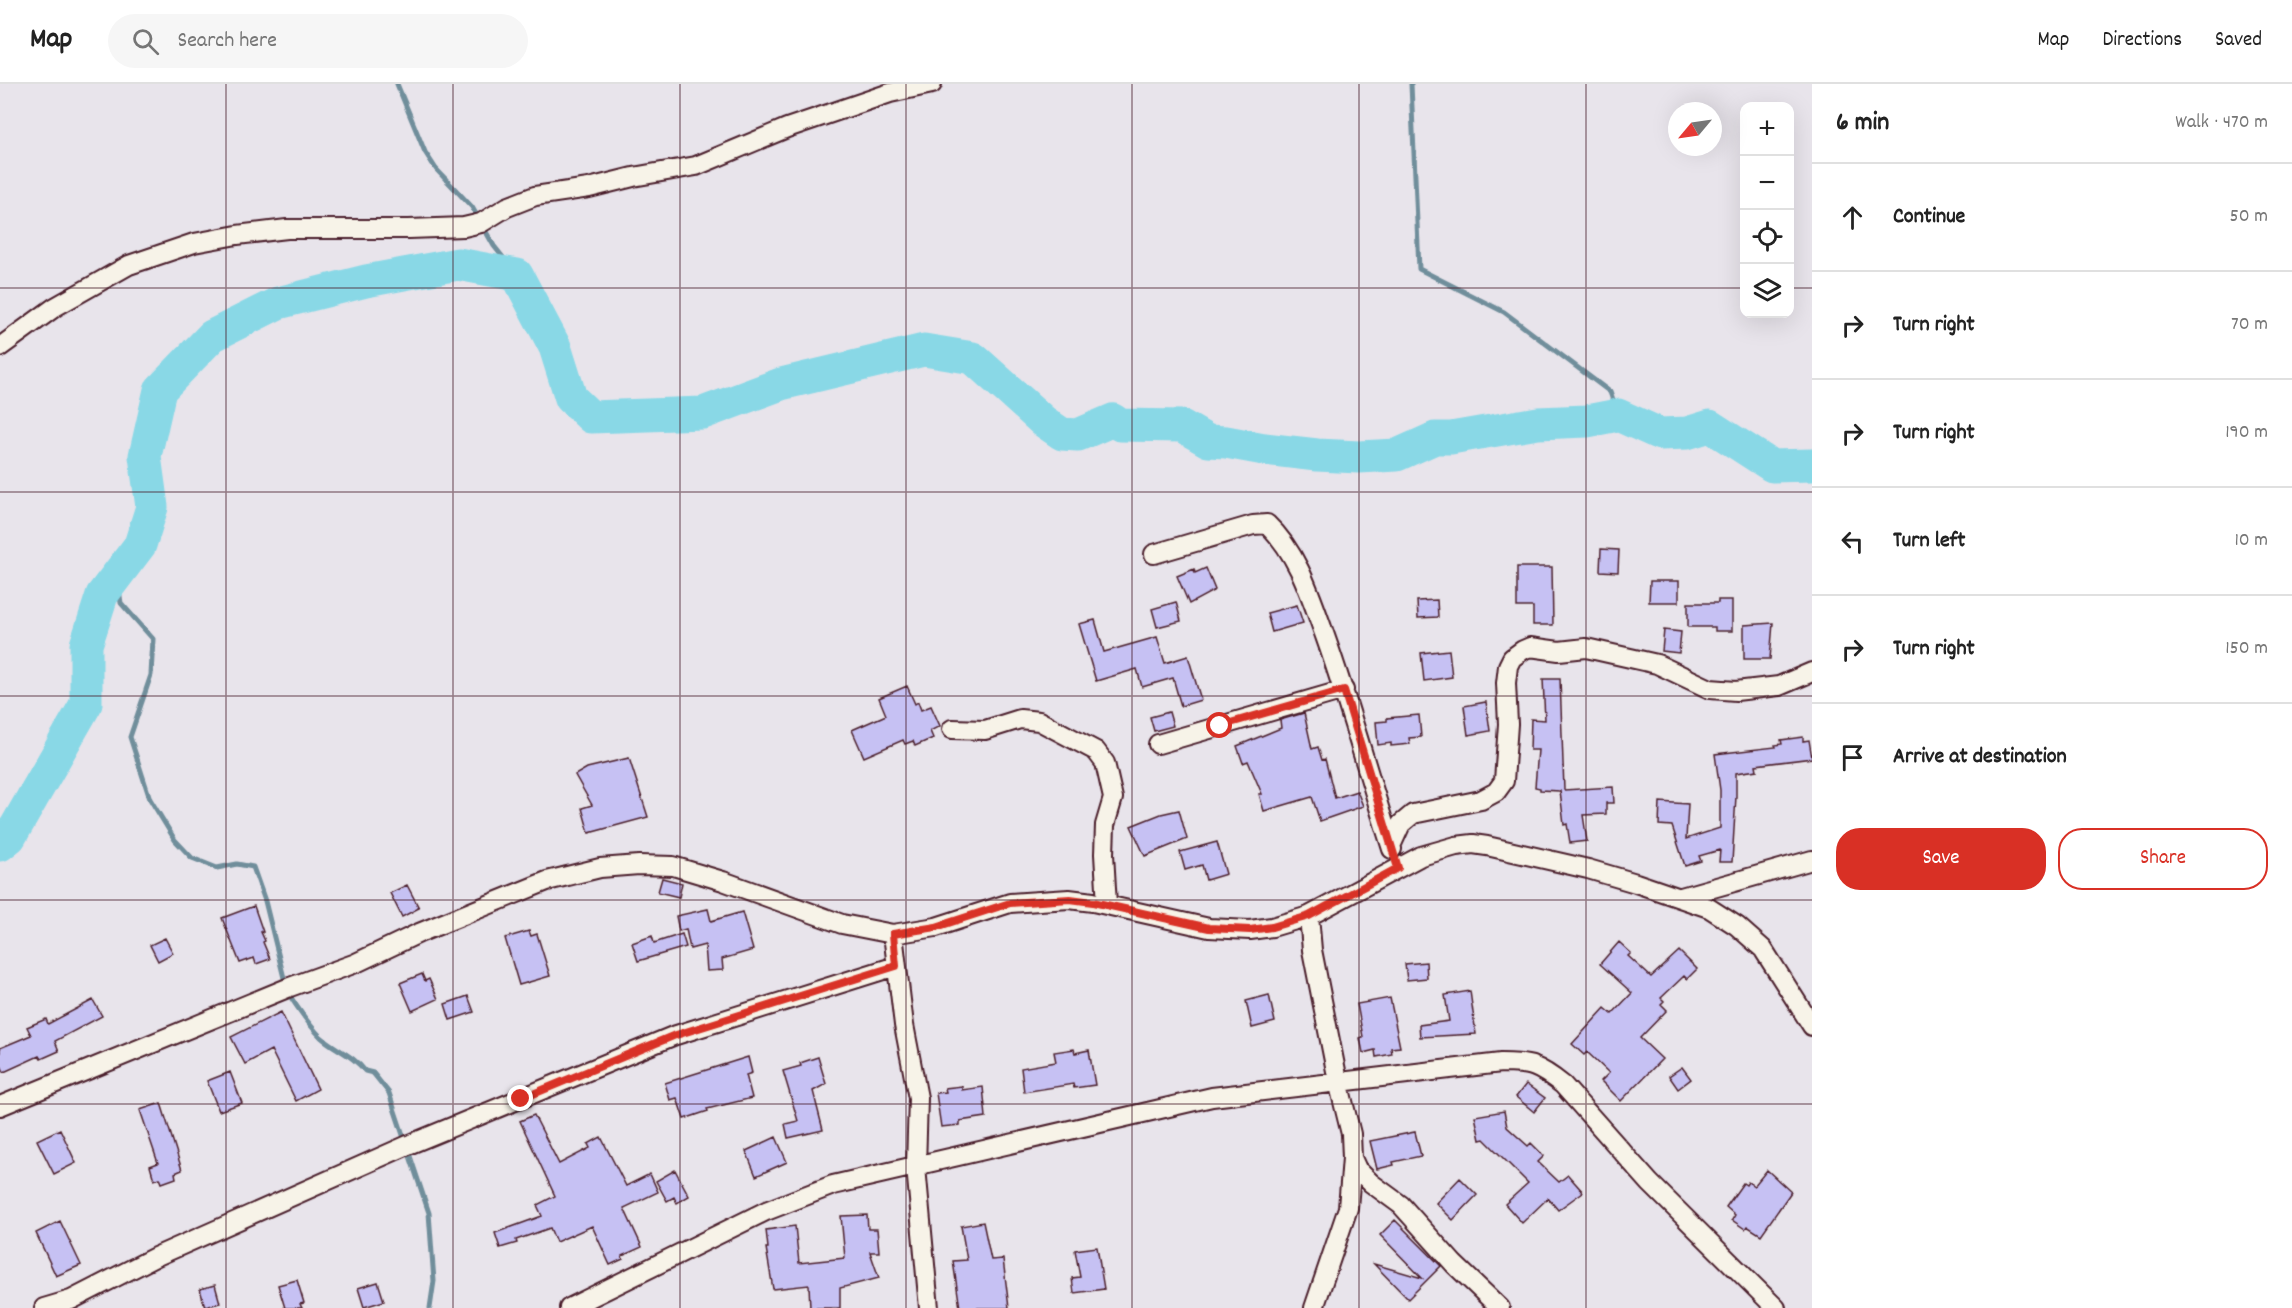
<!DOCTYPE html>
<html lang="en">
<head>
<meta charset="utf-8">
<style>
	body { margin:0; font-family:Dekko,sans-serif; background:#f6f6f6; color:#222 }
	.controls { position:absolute; right:18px; top:18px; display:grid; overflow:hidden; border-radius:12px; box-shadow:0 6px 24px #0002 }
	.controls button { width:54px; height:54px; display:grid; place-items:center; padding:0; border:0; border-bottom:2px solid #e0e0e0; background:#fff; color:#222; font:30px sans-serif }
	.compass { position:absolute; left:1668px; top:18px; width:54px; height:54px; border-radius:50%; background:#fff; box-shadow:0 6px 24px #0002; rotate:241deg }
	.stop { position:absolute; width:18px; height:18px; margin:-14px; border:4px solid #d93025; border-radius:50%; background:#fff }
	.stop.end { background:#d93025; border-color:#fff; box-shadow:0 2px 6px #0008 }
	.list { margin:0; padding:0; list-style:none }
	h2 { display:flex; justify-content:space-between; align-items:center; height:78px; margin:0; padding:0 24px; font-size:26px }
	h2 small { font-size:20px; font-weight:400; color:#767676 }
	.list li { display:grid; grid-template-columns:39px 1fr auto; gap:18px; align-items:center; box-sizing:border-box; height:108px; padding:0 24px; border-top:2px solid #e0e0e0 }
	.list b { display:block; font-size:22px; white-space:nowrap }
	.list em { font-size:20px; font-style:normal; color:#767676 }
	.actions { display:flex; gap:12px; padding:18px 24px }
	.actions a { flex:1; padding:14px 0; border:2px solid #d93025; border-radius:24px; text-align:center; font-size:21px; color:#d93025 }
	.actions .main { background:#d93025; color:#fff }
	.icon { flex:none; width:33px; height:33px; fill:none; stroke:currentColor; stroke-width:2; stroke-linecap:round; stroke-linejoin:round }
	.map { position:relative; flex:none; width:1812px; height:1224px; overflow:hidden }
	header { display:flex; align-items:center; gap:36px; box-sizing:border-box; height:84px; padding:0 30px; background:#fff; border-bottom:2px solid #e0e0e0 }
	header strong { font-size:28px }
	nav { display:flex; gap:33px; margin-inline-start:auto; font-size:21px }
	.search { width:420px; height:54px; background:#f6f6f6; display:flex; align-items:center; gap:15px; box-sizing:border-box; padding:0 21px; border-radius:33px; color:#767676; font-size:22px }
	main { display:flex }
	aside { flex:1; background:#fff }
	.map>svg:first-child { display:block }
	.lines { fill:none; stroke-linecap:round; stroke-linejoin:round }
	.stream { stroke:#708e9b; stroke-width:5 }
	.river { stroke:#89d8e6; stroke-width:33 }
	.building { fill:#c6c1f3; stroke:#4a1f2b; stroke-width:1.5 }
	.minor-casing { stroke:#4a1f2b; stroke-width:22 }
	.minor { stroke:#f7f3e8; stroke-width:18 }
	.route { stroke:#d93025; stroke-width:8 }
	.grid { fill:none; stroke:#4a1f2b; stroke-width:1.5; stroke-opacity:0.55 }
</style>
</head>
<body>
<header>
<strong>Map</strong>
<div class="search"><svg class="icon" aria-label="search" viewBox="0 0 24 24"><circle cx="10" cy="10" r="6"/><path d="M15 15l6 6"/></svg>Search here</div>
<nav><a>Map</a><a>Directions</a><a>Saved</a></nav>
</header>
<main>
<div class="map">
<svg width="1812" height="1224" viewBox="0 0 1812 1224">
	<rect width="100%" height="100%" fill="#e8e4eb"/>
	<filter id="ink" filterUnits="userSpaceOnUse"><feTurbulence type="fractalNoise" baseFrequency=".0167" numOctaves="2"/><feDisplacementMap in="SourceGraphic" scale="12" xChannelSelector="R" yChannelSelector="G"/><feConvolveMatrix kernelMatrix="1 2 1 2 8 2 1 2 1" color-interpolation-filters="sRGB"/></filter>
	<g filter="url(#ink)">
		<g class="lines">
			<path class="stream" d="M 397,0 L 425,68 L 436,85 L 472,123 L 494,162 L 517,191
				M 1411,0 L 1419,185 L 1504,228 L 1610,308 L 1618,331
				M 117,491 L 121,519 L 153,555 L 151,591 L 130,653 L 150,715 L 175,756 L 192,774 L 217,784 L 237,780 L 253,783 L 265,817 L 284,894
				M 290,912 C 299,926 309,941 321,953 C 336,966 353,971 365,987 L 373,989 L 389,1009 L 429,1129 L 434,1197 L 430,1224"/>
			<path class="river" d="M 0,761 L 10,753 L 86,620 L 86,561 L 102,511 L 140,461 L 152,423 L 145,372 L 160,306 L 212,252 L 278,219 L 366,197 L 458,180 L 517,191 L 555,263 L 571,314 L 591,333 L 703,329 L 781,300 L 924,266 L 973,274 L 1043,337 L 1062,350 L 1078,351 L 1113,336 L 1120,341 L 1182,342 L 1208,357 L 1226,358 L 1264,365 L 1317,371 L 1359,373 L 1397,371 L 1435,354 L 1451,354 L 1538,339 L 1587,337 L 1618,331 L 1660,350 L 1687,349 L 1710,342 L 1772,382 L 1812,381"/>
		</g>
		<path class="building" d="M 1601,465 L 1619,466 L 1618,488 L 1600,487 Z
			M 1517,483 L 1552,483 L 1553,541 L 1533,541 L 1533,523 L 1517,523 Z
			M 1206,484 L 1215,506 L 1189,520 L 1177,492 L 1194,485 L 1195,489 Z
			M 1650,497 L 1679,497 L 1679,518 L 1649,518 Z
			M 1437,516 L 1438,533 L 1418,534 L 1417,517 Z
			M 1718,516 L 1732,516 L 1732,547 L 1715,547 L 1715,543 L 1688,543 L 1688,519 L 1718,519 Z
			M 1176,518 L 1181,537 L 1157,543 L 1152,525 Z
			M 1297,521 L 1303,539 L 1272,548 L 1267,529 Z
			M 1095,536 L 1104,568 L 1157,553 L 1165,579 L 1188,572 L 1201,616 L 1181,622 L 1173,594 L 1142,603 L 1137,585 L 1096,597 L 1079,540 Z
			M 1773,539 L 1770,575 L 1744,575 L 1744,541 Z
			M 1664,546 L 1681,548 L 1679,569 L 1662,567 Z
			M 1449,566 L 1452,593 L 1424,597 L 1421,569 Z
			M 1543,595 L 1560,595 L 1564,706 L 1613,703 L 1614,719 L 1606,719 L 1606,730 L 1583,731 L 1587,757 L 1570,759 L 1567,740 L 1564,741 L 1560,707 L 1540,706 L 1540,704 L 1535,703 L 1538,666 L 1530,666 L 1531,635 L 1545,636 Z
			M 907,602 L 915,620 L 918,618 L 921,626 L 931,622 L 940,642 L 930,647 L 933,654 L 915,662 L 913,657 L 905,660 L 903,656 L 864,673 L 852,646 L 886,631 L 879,614 Z
			M 1486,618 L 1490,647 L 1468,651 L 1464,622 Z
			M 1169,628 L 1173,642 L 1154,647 L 1150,633 Z
			M 1304,629 L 1312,665 L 1318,663 L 1322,676 L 1325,675 L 1335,714 L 1357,707 L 1363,722 L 1320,737 L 1312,713 L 1264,727 L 1259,710 L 1262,710 L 1248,677 L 1243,679 L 1237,662 L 1281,644 L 1280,636 Z
			M 1419,631 L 1421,653 L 1409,654 L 1410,660 L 1391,662 L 1391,659 L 1378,661 L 1376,638 L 1387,637 L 1387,634 Z
			M 1803,653 L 1803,657 L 1809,656 L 1812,674 L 1756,681 L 1757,686 L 1736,689 L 1736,712 L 1732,778 L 1719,778 L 1720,766 L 1699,772 L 1701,777 L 1685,782 L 1672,742 L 1659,741 L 1660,718 L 1688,720 L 1686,755 L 1720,744 L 1720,706 L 1715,670 L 1776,663 L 1775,661 L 1782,660 L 1781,656 Z
			M 629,674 L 648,733 L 589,749 L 582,724 L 592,721 L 575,691 L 587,684 Z
			M 1179,726 L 1187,755 L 1145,772 L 1131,742 L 1161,730 Z
			M 1217,758 L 1226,790 L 1206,796 L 1202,781 L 1185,786 L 1180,768 Z
			M 662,794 L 682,799 L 679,813 L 658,808 Z
			M 407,801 L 419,824 L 402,833 L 390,809 Z
			M 254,822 L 263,848 L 261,848 L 265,857 L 263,858 L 270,875 L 256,880 L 254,874 L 240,879 L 222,834 Z
			M 708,825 L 711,837 L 742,828 L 753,866 L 722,875 L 723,886 L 707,887 L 705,861 L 690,865 L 686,845 L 679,847 L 676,832 Z
			M 529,847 L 531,852 L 537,850 L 550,892 L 519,901 L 505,854 Z
			M 682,850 L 686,863 L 638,877 L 632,859 L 652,852 L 654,859 Z
			M 165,854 L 173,869 L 158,877 L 150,861 Z
			M 1619,858 L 1631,869 L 1628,872 L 1651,893 L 1679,867 L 1697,885 L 1687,895 L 1684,892 L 1661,914 L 1664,917 L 1661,920 L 1667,926 L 1640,954 L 1662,975 L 1621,1017 L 1601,997 L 1609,989 L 1587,968 L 1584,971 L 1572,960 L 1605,924 L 1612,930 L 1632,909 L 1600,880 Z
			M 1426,878 L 1427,894 L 1407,896 L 1405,880 Z
			M 422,890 L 425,897 L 429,895 L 438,915 L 412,927 L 400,899 Z
			M 1470,907 L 1476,950 L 1420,953 L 1419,941 L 1449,937 L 1445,911 Z
			M 1269,911 L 1275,938 L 1252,944 L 1246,917 Z
			M 468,912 L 474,928 L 450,936 L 445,920 Z
			M 1390,914 L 1400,963 L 1391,964 L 1392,970 L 1376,973 L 1375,966 L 1363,969 L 1360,954 L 1363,953 L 1357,920 Z
			M 93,916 L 102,932 L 55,957 L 59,967 L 41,975 L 39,972 L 4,988 L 0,979 L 0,964 L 31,951 L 27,943 L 46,935 L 48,940 Z
			M 281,928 L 318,1005 L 296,1017 L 271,966 L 245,980 L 231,953 Z
			M 1074,965 L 1075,969 L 1089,966 L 1095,1001 L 1074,1004 L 1073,1000 L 1024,1008 L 1021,984 L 1056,978 L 1054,968 Z
			M 748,973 L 752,989 L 746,991 L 752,1014 L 707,1025 L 708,1027 L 684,1035 L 677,1014 L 670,1016 L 665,999 Z
			M 818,973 L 826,1000 L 813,1007 L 823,1046 L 788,1054 L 785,1040 L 798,1037 L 783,987 L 801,982 L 800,979 Z
			M 1682,983 L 1691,995 L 1678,1005 L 1669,992 Z
			M 230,988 L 242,1019 L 219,1027 L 207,997 Z
			M 1526,1000 L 1545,1014 L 1534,1028 L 1516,1013 Z
			M 962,1002 L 962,1006 L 983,1003 L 986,1033 L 960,1037 L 960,1041 L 941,1043 L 936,1009 L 946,1008 L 945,1004 Z
			M 161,1019 L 182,1086 L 175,1089 L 176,1094 L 162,1099 L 160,1094 L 154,1096 L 150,1082 L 158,1079 L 140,1026 Z
			M 1504,1027 L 1507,1043 L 1528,1062 L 1531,1059 L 1544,1072 L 1538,1078 L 1559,1098 L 1568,1091 L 1583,1108 L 1558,1126 L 1548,1114 L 1522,1139 L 1505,1120 L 1528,1099 L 1484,1055 L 1480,1056 L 1475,1032 Z
			M 534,1031 L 559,1080 L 590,1064 L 588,1060 L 601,1053 L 626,1102 L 650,1090 L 658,1108 L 624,1124 L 642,1163 L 622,1172 L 623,1175 L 610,1181 L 592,1142 L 556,1158 L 550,1144 L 516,1156 L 517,1159 L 500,1164 L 495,1149 L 542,1132 L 537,1121 L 555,1112 L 520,1037 Z
			M 60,1045 L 76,1079 L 54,1090 L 37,1056 Z
			M 1415,1048 L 1421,1072 L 1393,1078 L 1394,1081 L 1377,1085 L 1370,1057 Z
			M 776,1053 L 787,1078 L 756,1092 L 746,1067 Z
			M 675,1086 L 689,1112 L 677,1119 L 674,1113 L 667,1117 L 656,1097 Z
			M 1767,1086 L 1791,1108 L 1761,1151 L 1747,1142 L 1745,1145 L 1732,1136 L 1735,1131 L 1726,1123 L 1743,1099 L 1746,1101 L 1748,1098 L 1754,1102 Z
			M 1460,1094 L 1477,1111 L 1453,1136 L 1436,1119 Z
			M 867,1131 L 868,1145 L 877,1145 L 879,1168 L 870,1168 L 879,1194 L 840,1204 L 840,1224 L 810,1224 L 809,1201 L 773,1205 L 766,1164 L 768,1164 L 766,1146 L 795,1142 L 799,1179 L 845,1174 L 841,1132 Z
			M 1395,1136 L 1441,1182 L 1408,1215 L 1374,1180 L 1422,1194 L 1380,1151 Z
			M 60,1137 L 81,1181 L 56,1192 L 36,1149 Z
			M 983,1138 L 991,1176 L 1003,1175 L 1009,1224 L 960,1224 L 953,1177 L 967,1176 L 961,1142 Z
			M 1097,1163 L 1104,1205 L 1074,1209 L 1072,1194 L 1080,1193 L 1075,1166 Z
			M 297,1196 L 304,1219 L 300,1220 L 302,1224 L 285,1224 L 278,1201 Z
			M 378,1198 L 384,1217 L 364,1223 L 358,1204 Z
			M 215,1201 L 220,1219 L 205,1223 L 200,1205 Z"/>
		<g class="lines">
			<defs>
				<path id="minor" d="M 0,263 L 55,223 L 129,181 L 194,159 L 237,151 L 287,145 L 409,145 L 464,143 L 481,139 L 507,123 L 535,112 L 589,104 L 633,93 L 696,82 L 787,44 L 890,9 L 932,0
					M 1154,470 L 1253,441 L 1267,440 C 1298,469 1311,513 1325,552 C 1350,622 1369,694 1392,765
					M 952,645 L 985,646 L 1020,635 L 1039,637 L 1096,667 L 1105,679 L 1113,714 L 1105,741 L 1104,770 L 1107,821
					M 1158,660 L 1344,606
					M 1391,762 L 1401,740 L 1413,730 L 1481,716 L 1496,708 L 1504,697 L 1508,640 L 1506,599 L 1508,582 L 1512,574 L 1523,566 L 1530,563 L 1559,567 L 1586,564 L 1657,580 L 1710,605 L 1736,607 L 1779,602 L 1812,588
					M 1681,813 L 1812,776
					M 1309,832 L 1312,866 L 1338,997 L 1351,1050 L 1352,1074 L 1348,1124 L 1314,1224
					M 893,850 L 904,941 L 918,1014 L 916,1083 L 929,1224
					M 0,1022 L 290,903 L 356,879 L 419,849 L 547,797 L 600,784 L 639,781 L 673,782 L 723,797 L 842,840 L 893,850 L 936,843 L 1010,819 L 1069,815 L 1093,818 L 1209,844 L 1250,846 L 1272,843 L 1309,832 L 1421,772 L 1456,762 L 1473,760 L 1487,762 L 1588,785 L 1636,799 L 1709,824 L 1737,842 L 1763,865 L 1812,942
					M 1352,1074 L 1357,1085 L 1371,1099 L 1401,1121 L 1454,1180 L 1500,1224
					M 44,1224 L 71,1216 L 155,1173 L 408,1061 L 673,952 L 896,882
					M 569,1224 L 766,1127 L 833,1101 L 1212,1013 L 1501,979 C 1532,979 1539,982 1563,1001 L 1650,1099 L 1776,1224"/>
			</defs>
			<use href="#minor" class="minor-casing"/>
			<use href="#minor" class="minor"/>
		</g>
	</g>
	<g class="lines" filter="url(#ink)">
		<path class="route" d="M 521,1015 L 673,952 L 896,882 L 893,850 L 936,843 L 1010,819 L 1070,815 L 1093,818 L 1209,844 L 1250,846 L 1272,843 L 1309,832 L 1398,784 L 1344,606 L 1220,642"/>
	</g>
	<path class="grid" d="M 226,0 L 226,1224M 453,0 L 453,1224M 680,0 L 680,1224M 906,0 L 906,1224M 1132,0 L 1132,1224M 1359,0 L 1359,1224M 1586,0 L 1586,1224M 0,204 L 1744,204M 1790,204 L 1812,204M 0,408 L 1812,408M 0,612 L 1812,612M 0,816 L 1812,816M 0,1020 L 1812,1020"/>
</svg>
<div class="controls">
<button>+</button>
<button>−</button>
<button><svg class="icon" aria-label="locate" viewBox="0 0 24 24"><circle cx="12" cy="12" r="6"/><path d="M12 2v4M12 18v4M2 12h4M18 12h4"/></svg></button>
<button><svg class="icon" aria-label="layers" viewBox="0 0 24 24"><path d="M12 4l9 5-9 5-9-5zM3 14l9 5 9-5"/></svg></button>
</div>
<svg class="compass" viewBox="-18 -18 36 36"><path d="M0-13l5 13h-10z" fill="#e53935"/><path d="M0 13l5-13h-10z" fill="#767676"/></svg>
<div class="stop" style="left:1220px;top:642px"></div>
<div class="stop end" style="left:521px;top:1015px"></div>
</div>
<aside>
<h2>6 min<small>Walk · 470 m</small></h2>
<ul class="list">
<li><svg class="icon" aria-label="ahead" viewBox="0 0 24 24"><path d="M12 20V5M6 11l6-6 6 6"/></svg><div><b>Continue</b></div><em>50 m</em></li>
<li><svg class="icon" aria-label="right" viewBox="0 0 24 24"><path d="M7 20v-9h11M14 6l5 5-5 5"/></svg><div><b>Turn right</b></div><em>70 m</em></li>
<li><svg class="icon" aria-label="right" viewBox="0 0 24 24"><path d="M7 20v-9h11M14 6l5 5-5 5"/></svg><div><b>Turn right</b></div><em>190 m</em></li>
<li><svg class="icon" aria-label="left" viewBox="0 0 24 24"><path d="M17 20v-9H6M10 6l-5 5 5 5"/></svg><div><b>Turn left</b></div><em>10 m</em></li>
<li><svg class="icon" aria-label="right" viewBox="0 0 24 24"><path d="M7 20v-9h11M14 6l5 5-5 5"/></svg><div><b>Turn right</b></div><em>150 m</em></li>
<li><svg class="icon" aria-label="arrive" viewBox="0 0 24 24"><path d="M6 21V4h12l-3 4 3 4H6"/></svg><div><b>Arrive at destination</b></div></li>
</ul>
<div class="actions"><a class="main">Save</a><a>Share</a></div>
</aside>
</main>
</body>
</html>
